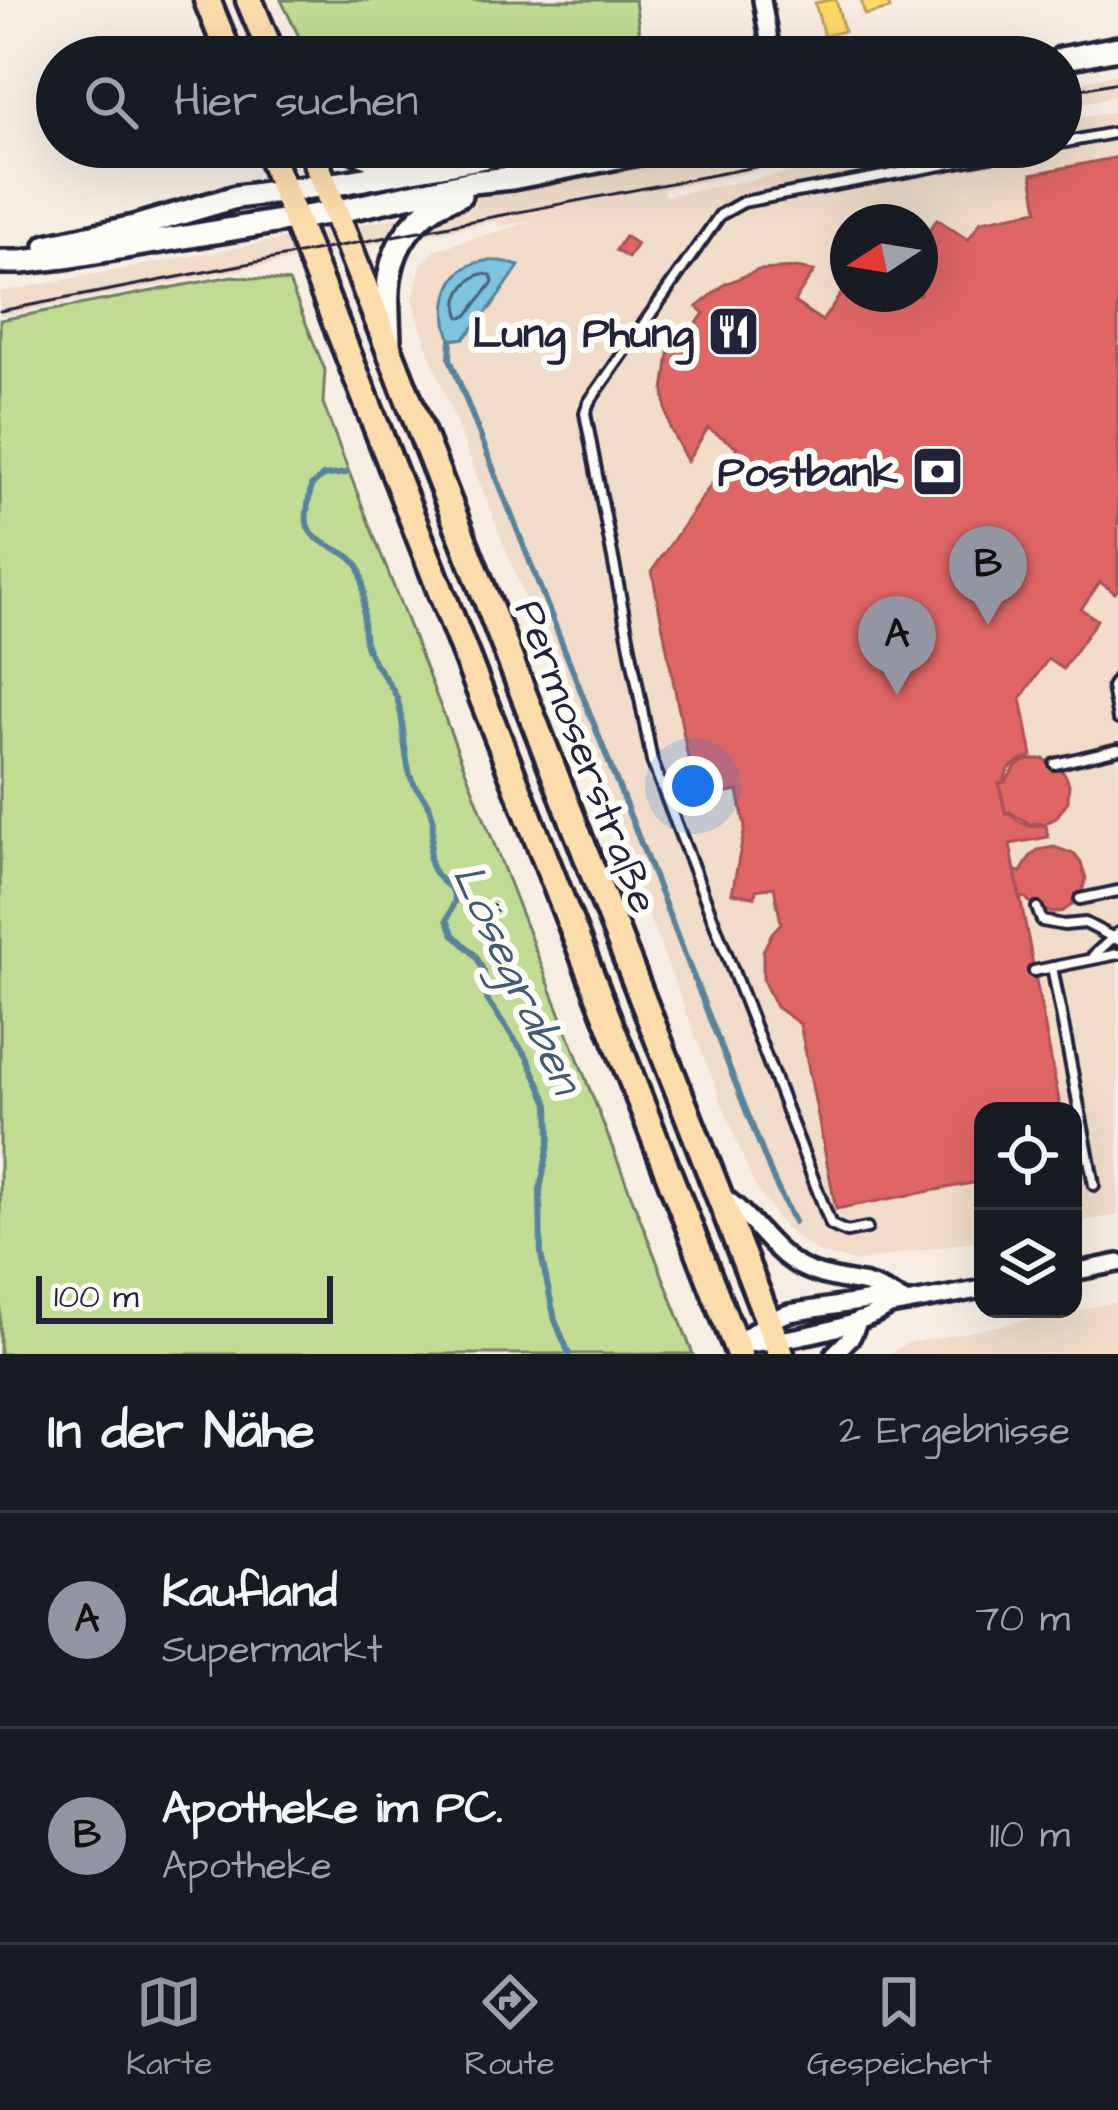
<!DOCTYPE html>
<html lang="de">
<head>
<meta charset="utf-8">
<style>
	body { margin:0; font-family:"Architects Daughter",sans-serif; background:#242831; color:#f1f3f6 }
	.controls { position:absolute; right:36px; bottom:36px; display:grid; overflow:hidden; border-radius:24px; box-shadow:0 12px 48px #0002 }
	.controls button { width:108px; height:108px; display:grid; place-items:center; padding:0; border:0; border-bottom:3px solid #363941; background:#171b24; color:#f1f3f6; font:60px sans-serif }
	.compass { position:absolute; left:830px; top:204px; width:108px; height:108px; border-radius:50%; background:#171b24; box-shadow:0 12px 48px #0002; rotate:258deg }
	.scale { position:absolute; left:36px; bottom:30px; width:297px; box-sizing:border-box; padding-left:12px; border:6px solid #22223b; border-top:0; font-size:33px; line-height:42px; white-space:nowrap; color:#22223b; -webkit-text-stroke:9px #fdfcf7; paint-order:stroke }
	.you { position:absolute; left:693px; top:786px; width:42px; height:42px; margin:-30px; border:9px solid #fff; border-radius:50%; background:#1a73e8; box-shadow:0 0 0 18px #1a73e833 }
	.badge { display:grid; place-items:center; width:78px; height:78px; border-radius:50%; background:#9495a2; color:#111; font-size:39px; font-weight:700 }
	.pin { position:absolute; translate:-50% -99px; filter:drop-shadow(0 3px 6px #0008) }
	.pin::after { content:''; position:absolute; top:63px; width:42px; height:36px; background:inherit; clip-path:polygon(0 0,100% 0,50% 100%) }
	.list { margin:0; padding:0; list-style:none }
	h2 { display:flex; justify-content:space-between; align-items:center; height:156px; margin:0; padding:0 48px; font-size:51px }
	h2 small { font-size:39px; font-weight:400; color:#9ea1a6 }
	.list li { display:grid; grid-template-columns:78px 1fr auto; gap:36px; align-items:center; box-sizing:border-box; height:216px; padding:0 48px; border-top:3px solid #363941 }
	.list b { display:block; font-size:45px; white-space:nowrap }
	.list p { margin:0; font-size:39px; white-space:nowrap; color:#9ea1a6 }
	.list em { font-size:39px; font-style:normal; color:#9ea1a6 }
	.icon { flex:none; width:66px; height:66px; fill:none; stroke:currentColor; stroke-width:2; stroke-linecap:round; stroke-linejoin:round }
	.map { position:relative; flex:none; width:1118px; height:1354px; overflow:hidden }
	.search { position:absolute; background:#171b24; box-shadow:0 12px 48px #0002; left:36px; right:36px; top:36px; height:132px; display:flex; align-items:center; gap:30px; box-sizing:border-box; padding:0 42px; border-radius:66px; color:#9ea1a6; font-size:45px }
	.sheet { height:588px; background:#171b24 }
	nav { display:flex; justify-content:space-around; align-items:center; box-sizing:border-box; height:168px; border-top:3px solid #363941; background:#171b24; font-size:33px; color:#9ea1a6 }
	nav a { display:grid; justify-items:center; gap:6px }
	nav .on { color:#9495a2 }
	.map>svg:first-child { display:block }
	.built { fill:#f0dcc9; fill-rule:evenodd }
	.green { fill:#c0dc93; stroke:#717f67; stroke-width:3 }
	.water { fill:#7ec4de; stroke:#59839d; stroke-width:3 }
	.homes { fill:#ffd966; stroke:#bda259; stroke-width:3 }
	.shops { fill:#e06666; stroke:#a75259; stroke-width:3 }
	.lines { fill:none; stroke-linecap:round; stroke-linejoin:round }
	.shore { stroke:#47637c; stroke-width:3 }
	.stream { stroke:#59839d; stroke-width:6 }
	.service-casing { stroke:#22223b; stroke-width:16 }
	.minor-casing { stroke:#22223b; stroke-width:24 }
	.secondary-casing { stroke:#22223b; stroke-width:30 }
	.primary-casing { stroke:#22223b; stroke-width:33 }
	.service { stroke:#fdfcf7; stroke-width:8 }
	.minor { stroke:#fdfcf7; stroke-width:15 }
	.secondary { stroke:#fdfcf7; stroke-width:21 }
	.primary { stroke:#fbdcab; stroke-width:24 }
	.tram { stroke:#22223b; stroke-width:3 }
	.labels { text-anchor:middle; stroke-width:12; stroke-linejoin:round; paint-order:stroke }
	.poi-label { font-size:42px; font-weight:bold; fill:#22223b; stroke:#fdfcf7; text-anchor:end }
	.street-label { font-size:42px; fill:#22223b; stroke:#fdfcf7 }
	.water-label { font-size:45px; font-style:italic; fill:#425b74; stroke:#fdfcf7 }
</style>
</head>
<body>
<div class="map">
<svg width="1118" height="1354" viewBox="0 0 1118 1354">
	<rect width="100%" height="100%" fill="#f7ede2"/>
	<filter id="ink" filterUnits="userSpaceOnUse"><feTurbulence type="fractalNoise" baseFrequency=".00833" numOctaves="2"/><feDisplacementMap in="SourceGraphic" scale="24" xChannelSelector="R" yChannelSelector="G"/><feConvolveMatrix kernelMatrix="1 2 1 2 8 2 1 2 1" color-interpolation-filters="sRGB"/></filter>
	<g filter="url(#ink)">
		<path class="built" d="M 1118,74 L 1118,96 L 1061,107 L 1061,86 Z
			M 1118,111 L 1118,1215 L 1073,1223 L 1073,1111 L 983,1111 L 983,1239 L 855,1262 L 820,1253 L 800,1240 L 784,1227 L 754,1185 L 429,353 L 413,299 L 421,265 L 437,249 L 540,219 L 498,227 L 496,221 L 0,316 L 0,292 L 454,207 L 474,203 L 473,195 L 656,159 L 659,168 L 771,147 L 878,147 L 663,189 L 665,196 L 926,147 L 1061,147 L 1061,122 ZM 848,222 L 920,222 L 920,294 L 848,294 Z
			M 1118,1302 L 1118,1354 L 891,1354 L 903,1345 Z"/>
		<path class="green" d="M 281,0 L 635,0 L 643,57 L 309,57 Z
			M 232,276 L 289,282 L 325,370 L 323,403 L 342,454 L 693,1354 L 0,1354 L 0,320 Z"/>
		<path class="water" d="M 501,261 L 519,266 L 491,307 L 464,338 L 451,340 C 439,313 445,269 480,262 C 487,260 494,261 501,261 Z"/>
		<path class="homes" d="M 829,0 L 836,0 L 844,31 L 824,36 L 815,3 Z
			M 861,0 L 887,0 L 890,9 L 865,15 Z"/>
		<path class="shops" d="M 1118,157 L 1118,589 L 1115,593 L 1100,582 L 1081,609 L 1097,620 L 1063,669 L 1048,659 L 1021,698 L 1032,756 L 1017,762 L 1008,770 L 1003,782 L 999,783 L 1006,814 L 1009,813 L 1018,821 L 1029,826 L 1046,825 L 1048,837 L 1010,844 L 1061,1111 L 983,1111 L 983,1181 L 836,1209 L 800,1024 L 776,1007 L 763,980 L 763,951 L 772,933 L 781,923 L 774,887 L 756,890 L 755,897 L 732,893 L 745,827 L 738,791 L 696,799 L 652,571 L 737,447 L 708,428 L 687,461 L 670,428 L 666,410 L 664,391 L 669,354 L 677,335 L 685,341 L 704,313 L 697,307 L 725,284 L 759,270 L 796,268 L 814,271 L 794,302 L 822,321 L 848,284 L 848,294 L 920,294 L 920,244 L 937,219 L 968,240 L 981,221 L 1038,210 L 1032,174 Z
			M 625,236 L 637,244 L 628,258 L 616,250 Z
			M 1043,759 L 1055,764 L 1065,774 L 1069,784 L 1068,801 L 1056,818 L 1046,823 L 1030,824 L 1010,812 L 1005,812 L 999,784 L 1005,782 L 1017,765 L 1027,760 Z
			M 1054,847 L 1074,854 L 1081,863 L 1086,878 L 1080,899 L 1063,911 L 1052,913 L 1032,905 L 1025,897 L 1020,899 L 1015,871 L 1021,872 L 1030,857 L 1038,850 Z"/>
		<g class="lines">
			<path class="shore" d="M 481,274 L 491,275 L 493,282 L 467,316 L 460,317 C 452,300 464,281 481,274 Z"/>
			<path class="stream" d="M 451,340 L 450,359 L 774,1181 L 794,1222
				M 346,473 L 323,476 L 311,486 C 310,497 305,512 307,523 C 310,547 353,547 360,571 C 368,594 359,622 366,645 C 372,666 391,680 398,701 C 405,725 403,751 410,775 C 414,790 430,799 432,815 C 438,848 413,861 452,889 L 455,900 L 447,920 L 454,935 L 476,956 L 484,972 L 487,1000 L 527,1057 L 549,1105 L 550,1139 L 540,1190 L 541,1255 L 555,1320 L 569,1354"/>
			<defs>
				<path id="service" d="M 1061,143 L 1118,132
					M 1118,678 L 1112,687 L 1118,719
					M 1055,764 L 1118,749
					M 1080,899 L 1118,891
					M 1037,908 L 1042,921 L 1064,925 L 1085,923 L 1118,940
					M 1093,956 L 1118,933
					M 1052,967 L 1094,1185
					M 1034,971 L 1118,954
					M 867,1228 L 847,1232 L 831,1225 L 652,761 L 585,413 L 589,402 L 720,215 L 743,202 L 1039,147"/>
				<path id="minor" d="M 762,0 L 772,57
					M 719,1194 C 749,1212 765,1244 794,1263 C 816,1277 842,1279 866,1284 C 880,1287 895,1297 908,1303
					M 1073,1272 L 1118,1263
					M 735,1345 L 768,1321 L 789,1313 L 872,1300 L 890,1306 L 983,1289
					M 737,1345 C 782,1341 852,1330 890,1306
					M 834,1354 L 852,1336 L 859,1320"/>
				<path id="secondary" d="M 1061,59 L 1118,48
					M 347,147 L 397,171
					M 47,246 L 134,227 L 236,197 L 348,182 L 540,147
					M 0,262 L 22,262 L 72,256 L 334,212 L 472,182 L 512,178 L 669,147
					M 389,347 C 389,322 385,293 391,269 C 398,235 426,204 460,195"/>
				<path id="primary" d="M 207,0 L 230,57
					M 249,0 L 273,57
					M 267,147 L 739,1354
					M 310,147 L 781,1354"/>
			</defs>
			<use href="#service" class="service-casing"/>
			<use href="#minor" class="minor-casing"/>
			<use href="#secondary" class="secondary-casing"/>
			<use href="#primary" class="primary-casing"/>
			<use href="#service" class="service"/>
			<use href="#minor" class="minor"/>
			<use href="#secondary" class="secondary"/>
			<use href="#primary" class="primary"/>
			<path class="tram" d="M 1061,93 L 1118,82
				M 0,311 L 859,147"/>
		</g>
	</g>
	<defs>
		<symbol id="restaurant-square" viewBox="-11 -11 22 22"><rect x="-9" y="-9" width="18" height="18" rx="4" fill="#22223b" stroke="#fdfcf7"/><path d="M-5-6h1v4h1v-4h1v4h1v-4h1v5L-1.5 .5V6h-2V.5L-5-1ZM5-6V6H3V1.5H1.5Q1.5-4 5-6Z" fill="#fff"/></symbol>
		<symbol id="bank-square" viewBox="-11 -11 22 22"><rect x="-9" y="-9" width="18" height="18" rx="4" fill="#22223b" stroke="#fdfcf7"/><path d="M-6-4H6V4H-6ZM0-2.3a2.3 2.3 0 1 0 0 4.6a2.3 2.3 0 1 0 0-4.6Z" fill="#fff"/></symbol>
	</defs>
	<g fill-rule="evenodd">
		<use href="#restaurant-square" x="704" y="302" width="59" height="59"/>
		<use href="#bank-square" x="908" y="442" width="59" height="59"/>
	</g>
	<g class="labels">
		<g class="poi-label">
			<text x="694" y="347">Lung Phung</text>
			<text x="898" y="486">Postbank</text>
		</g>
		<g class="street-label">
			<text transform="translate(588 756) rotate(69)" y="15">Permoserstraße</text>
		</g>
		<g class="water-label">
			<text transform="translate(519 978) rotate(65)" y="16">Lösegraben</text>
		</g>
	</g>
</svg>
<div class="controls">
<button><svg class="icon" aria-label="locate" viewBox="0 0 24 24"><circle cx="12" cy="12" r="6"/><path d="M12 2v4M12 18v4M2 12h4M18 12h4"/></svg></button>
<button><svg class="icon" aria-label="layers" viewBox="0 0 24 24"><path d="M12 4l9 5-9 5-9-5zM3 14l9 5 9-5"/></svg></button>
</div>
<svg class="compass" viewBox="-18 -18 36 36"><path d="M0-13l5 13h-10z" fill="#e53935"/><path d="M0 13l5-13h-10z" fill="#9ea1a6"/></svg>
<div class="scale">100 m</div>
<div class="you"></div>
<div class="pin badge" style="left:897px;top:695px">A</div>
<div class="pin badge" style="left:988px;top:625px">B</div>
<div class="search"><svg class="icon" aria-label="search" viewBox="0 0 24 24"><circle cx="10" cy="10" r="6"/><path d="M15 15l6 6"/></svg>Hier suchen</div>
</div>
<section class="sheet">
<h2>In der Nähe<small>2 Ergebnisse</small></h2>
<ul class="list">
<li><span class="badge">A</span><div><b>Kaufland</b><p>Supermarkt</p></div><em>70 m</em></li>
<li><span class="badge">B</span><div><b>Apotheke im PC.</b><p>Apotheke</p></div><em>110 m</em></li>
</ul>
</section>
<nav>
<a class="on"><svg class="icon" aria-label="map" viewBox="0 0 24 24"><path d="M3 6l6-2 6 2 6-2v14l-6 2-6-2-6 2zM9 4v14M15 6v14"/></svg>Karte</a>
<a><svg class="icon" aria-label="directions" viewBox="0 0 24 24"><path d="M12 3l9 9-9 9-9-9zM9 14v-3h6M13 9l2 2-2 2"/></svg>Route</a>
<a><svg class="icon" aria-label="saved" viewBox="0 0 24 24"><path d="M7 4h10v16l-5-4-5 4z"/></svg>Gespeichert</a>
</nav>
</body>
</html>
